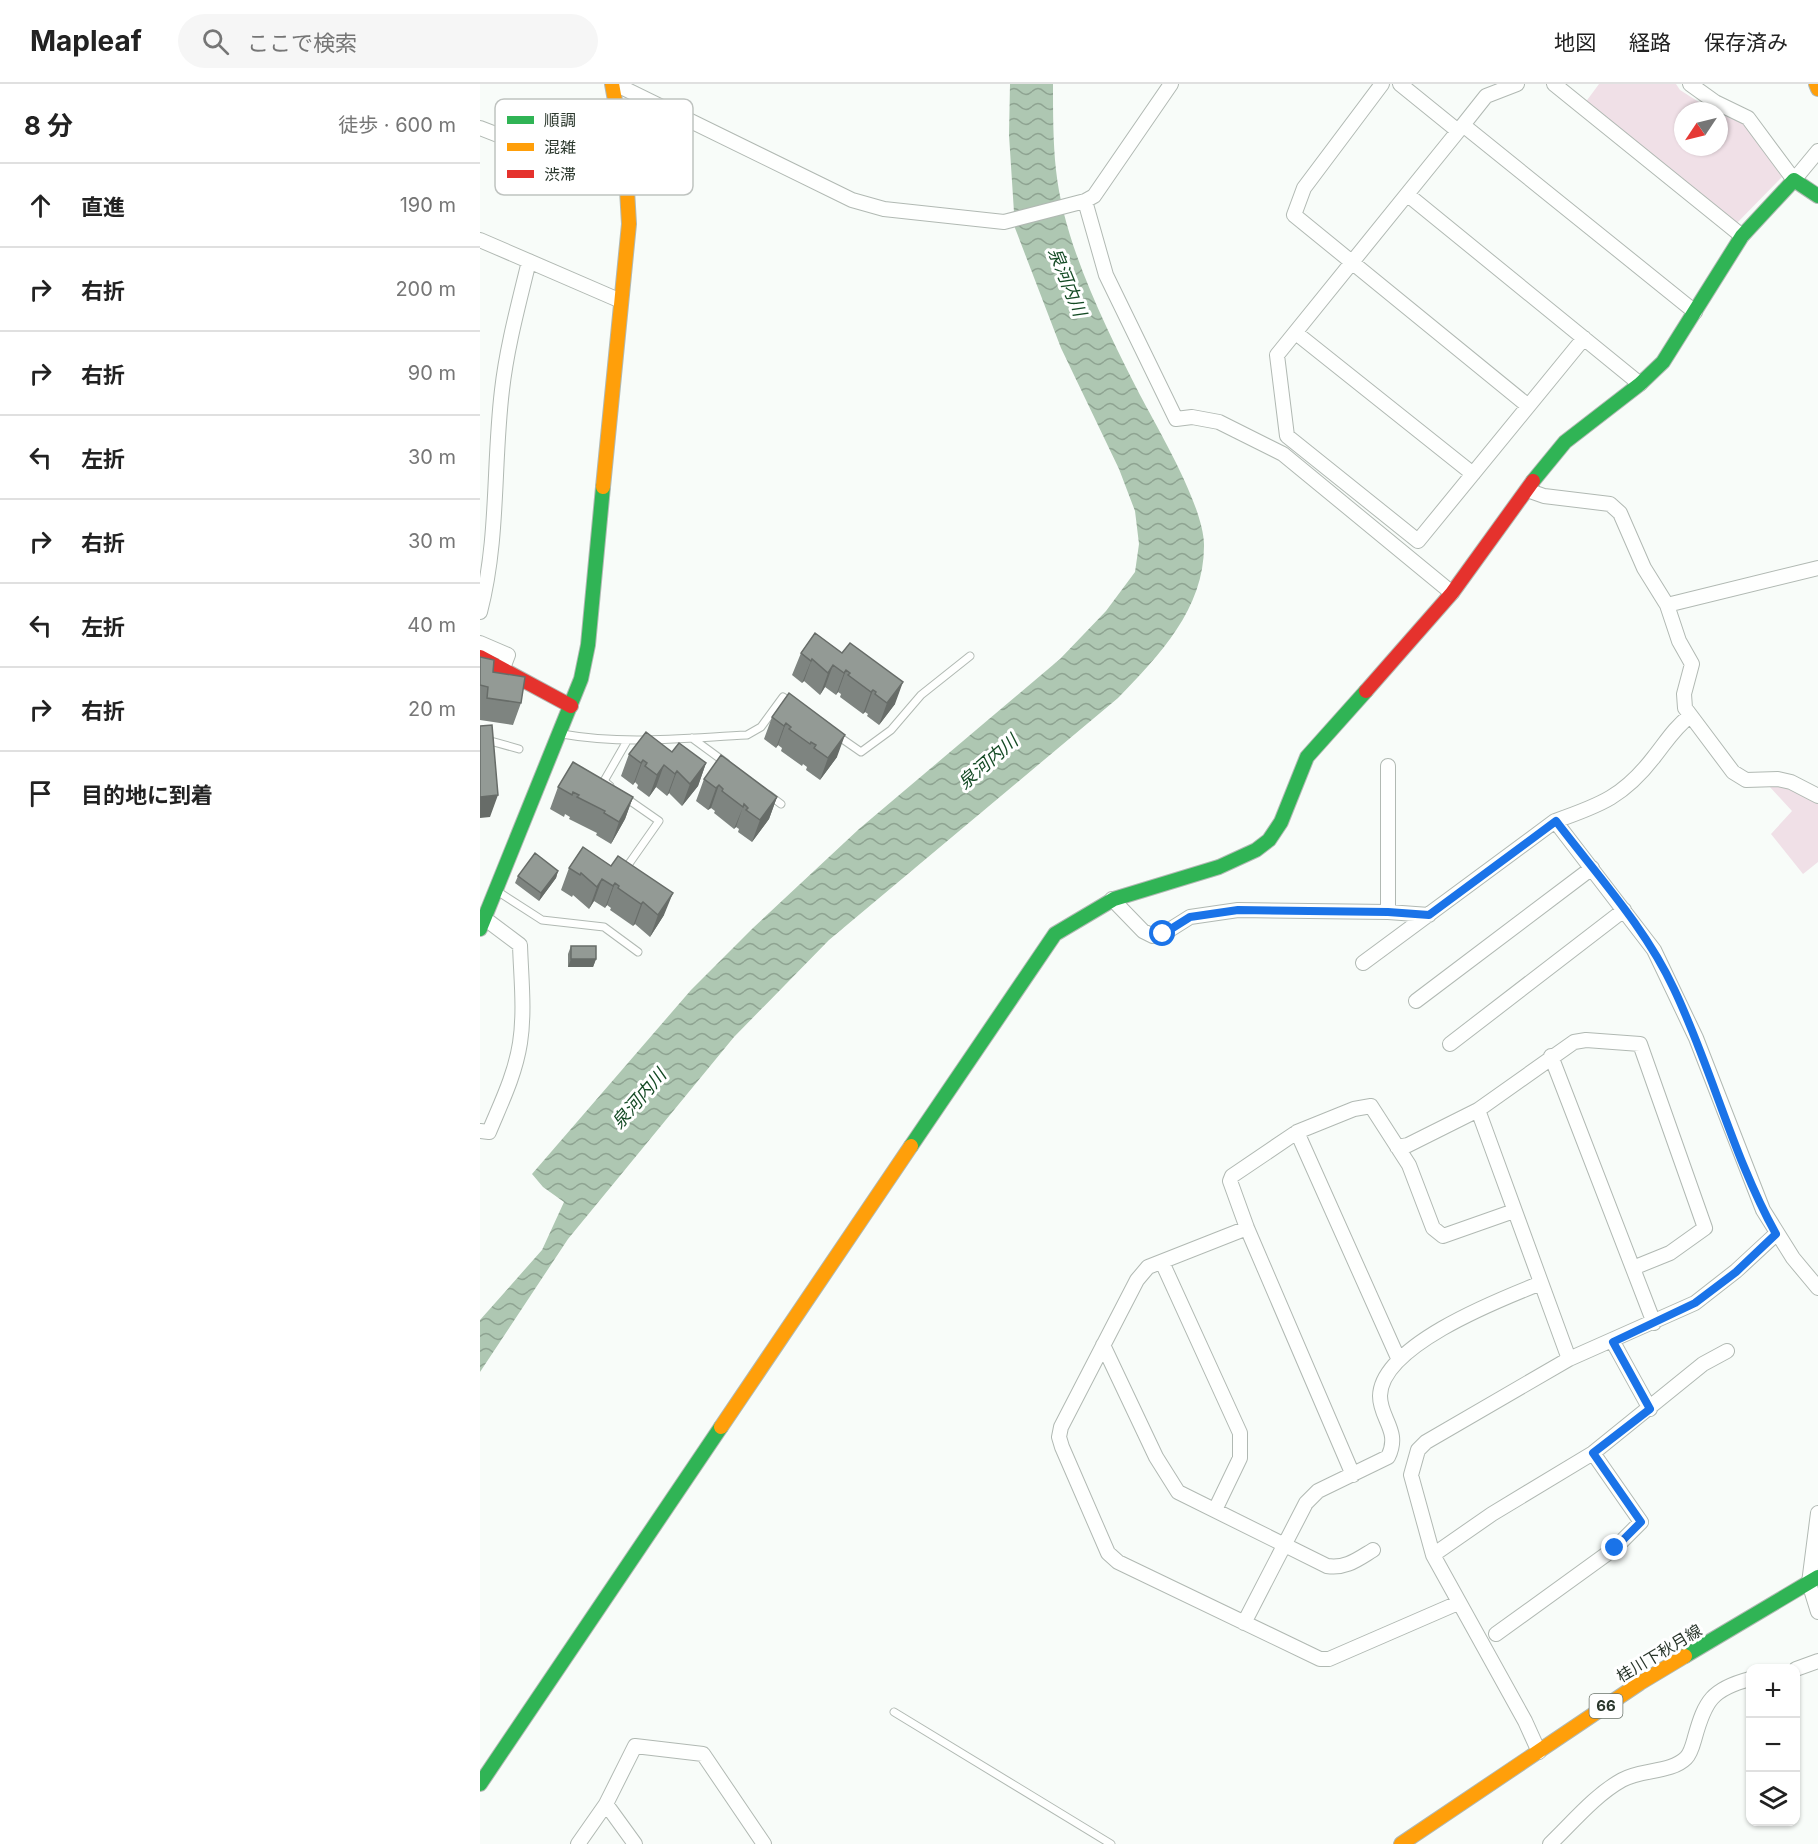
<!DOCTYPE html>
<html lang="ja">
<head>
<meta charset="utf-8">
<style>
	body { margin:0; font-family:Inter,"Noto Sans JP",sans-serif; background:#f6f6f6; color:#222 }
	.controls { position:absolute; right:18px; bottom:18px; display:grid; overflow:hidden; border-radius:12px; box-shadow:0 2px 4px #0004 }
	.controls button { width:54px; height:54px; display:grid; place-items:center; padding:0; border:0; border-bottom:2px solid #e0e0e0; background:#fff; color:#222; font:30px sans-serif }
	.compass { position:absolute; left:1194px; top:18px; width:54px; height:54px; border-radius:50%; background:#fff; box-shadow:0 2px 4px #0004; rotate:235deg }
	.stop { position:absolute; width:18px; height:18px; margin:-14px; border:4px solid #1a73e8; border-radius:50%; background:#fff }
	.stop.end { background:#1a73e8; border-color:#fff; box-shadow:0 2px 6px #0008 }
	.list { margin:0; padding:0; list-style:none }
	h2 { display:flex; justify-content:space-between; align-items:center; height:78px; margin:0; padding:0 24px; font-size:26px }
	h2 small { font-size:20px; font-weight:400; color:#767676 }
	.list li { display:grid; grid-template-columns:39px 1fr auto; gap:18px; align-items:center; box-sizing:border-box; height:84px; padding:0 24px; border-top:2px solid #e0e0e0 }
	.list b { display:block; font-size:22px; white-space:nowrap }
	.list em { font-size:20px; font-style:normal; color:#767676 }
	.icon { flex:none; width:33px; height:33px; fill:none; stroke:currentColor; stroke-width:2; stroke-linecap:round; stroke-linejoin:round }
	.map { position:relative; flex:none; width:1338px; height:1760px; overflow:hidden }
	header { display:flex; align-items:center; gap:36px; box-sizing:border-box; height:84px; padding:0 30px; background:#fff; border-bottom:2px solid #e0e0e0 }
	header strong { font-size:28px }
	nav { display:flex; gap:33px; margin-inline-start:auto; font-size:21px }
	.search { width:420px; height:54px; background:#f6f6f6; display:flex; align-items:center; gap:15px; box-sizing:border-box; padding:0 21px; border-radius:33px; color:#767676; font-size:22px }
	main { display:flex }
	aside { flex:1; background:#fff }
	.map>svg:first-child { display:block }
	.park { fill:#f0e0e7 }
	.water { fill:url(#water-waves) }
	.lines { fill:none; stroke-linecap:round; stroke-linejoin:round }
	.lane-casing { stroke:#b1b9b3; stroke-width:9 }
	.street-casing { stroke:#b1b9b3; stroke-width:16 }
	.fast-casing { stroke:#b1b9b3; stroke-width:16 }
	.slow-casing { stroke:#b1b9b3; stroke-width:16 }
	.jam-casing { stroke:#b1b9b3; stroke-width:16 }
	.lane { stroke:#fefffe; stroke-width:7 }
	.street { stroke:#fefffe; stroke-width:14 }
	.fast { stroke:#30b455; stroke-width:14 }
	.slow { stroke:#ff9f0a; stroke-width:14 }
	.jam { stroke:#e5322d; stroke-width:14 }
	.wall { fill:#7e8480 }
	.shaded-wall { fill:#676c68 }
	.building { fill:#939a95; stroke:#676c68; stroke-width:1.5 }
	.route { stroke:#1a73e8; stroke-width:8 }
	.labels { text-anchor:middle; stroke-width:6; stroke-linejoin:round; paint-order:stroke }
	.shield { fill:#fff; stroke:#6b746c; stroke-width:1.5 }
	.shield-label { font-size:15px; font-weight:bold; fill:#2b382d }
	.street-label { font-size:16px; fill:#2b382d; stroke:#fff }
	.water-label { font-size:18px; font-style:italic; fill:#144a24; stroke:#fff }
	.key { fill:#fff; stroke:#bfc3c0; stroke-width:1.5 }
	.key-label { font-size:16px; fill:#2b382d }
</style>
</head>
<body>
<header>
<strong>Mapleaf</strong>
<div class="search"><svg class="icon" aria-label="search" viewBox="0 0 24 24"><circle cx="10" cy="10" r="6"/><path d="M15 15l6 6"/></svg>ここで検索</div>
<nav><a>地図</a><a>経路</a><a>保存済み</a></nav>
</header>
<main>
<aside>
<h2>8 分<small>徒歩 · 600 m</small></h2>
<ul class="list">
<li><svg class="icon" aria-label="ahead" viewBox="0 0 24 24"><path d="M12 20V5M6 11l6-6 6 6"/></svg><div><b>直進</b></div><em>190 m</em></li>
<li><svg class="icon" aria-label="right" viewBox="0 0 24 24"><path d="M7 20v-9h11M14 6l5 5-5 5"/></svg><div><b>右折</b></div><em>200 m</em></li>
<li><svg class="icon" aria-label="right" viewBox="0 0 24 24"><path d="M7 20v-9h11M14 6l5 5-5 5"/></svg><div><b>右折</b></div><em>90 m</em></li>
<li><svg class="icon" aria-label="left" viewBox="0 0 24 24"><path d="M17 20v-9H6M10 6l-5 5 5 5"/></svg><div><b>左折</b></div><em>30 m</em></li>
<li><svg class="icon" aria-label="right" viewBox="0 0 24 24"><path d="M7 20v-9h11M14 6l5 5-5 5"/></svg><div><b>右折</b></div><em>30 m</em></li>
<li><svg class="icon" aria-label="left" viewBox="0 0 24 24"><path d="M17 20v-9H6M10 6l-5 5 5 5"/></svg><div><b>左折</b></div><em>40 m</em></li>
<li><svg class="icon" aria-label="right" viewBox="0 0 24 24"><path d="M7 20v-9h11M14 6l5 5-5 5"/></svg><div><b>右折</b></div><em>20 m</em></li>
<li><svg class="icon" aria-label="arrive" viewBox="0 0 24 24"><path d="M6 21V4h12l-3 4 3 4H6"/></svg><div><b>目的地に到着</b></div></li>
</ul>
</aside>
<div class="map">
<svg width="1338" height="1760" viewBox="0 0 1338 1760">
	<defs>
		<pattern id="water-waves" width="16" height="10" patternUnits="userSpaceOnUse" patternTransform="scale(1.5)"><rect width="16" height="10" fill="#aec7b2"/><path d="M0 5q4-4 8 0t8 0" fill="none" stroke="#8ea391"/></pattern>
	</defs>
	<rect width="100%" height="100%" fill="#f8fcf9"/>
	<path class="park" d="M 1119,0 L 1196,0 L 1200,6 L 1233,27 L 1203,27 L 1203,63 L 1239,63 L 1239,30 L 1262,38 L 1302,93 L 1256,140 L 1105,19 Z
		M 1289,702 L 1310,703 L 1338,717 L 1338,778 L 1323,790 L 1291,750 L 1312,727 Z"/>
	<path class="water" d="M 530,0 L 573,0 C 573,28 573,58 576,86 C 584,161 626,244 660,311 C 679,347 723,421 724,460 C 725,524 680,571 638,614 L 349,856 L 254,953 L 88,1155 L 0,1288 L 0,1236 L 62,1166 L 84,1118 L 63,1103 L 52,1090 L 211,906 L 273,844 L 379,745 L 580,575 L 626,527 L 655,488 L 659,460 L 655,427 L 639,385 L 581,264 L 535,144 L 529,51 Z"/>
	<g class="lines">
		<defs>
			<path id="lane" d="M 82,650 C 143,661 205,654 267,651 L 281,643 L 303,613 L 312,619
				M 358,652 L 381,668 L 411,646 L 441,611 L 490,572
				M 0,654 L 39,665
				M 212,654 L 246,679
				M 130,702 L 124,697 L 147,657
				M 289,711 L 301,720
				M 146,784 L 179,737 L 146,714
				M 17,807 L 62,836 L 124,843 L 158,868
				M 414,1628 L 631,1760"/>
			<path id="street" d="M 135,0 L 372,116 L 404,125 L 524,138 L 605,117 L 614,112 L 691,0
				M 902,0 L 824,104 L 814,131 L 1047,321
				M 920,0 L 978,47
				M 1074,0 L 1262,152
				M 1210,0 L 1235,18 L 1268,34 L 1314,96 L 1338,67
				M 983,41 L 1006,12 L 1037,0
				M 0,44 L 147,101
				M 928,111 L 1160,300
				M 605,117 L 626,191 L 696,335 L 712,333 L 739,338 L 803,370 L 972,509
				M 0,156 L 141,217
				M 816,249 L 993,390
				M 1104,254 L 938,457 L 807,352 L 797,271 L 983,41 L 1215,228
				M 1047,406 L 1064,412 L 1130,420 L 1140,429 L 1164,484 L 1187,521 L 1199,557 L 1212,580 L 1204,610 L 1205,624 L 1253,688 L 1266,696 L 1298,695 L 1311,698 L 1338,712
				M 1187,521 L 1338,484
				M 0,528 C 19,455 13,380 22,306 C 27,262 39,219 49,177
				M 0,559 L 28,571 L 23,584
				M 908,682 L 908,828
				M 1075,737 C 1121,721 1144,712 1174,673 C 1186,658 1195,643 1210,632
				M 632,815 L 663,847 L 673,852 L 683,850 L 710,833 L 758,826 L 908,828 L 949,831
				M 883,879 L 1075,737 L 1174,866 L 1216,954 L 1283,1126 L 1313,1174 L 1338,1204
				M 936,917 L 1112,784
				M 970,960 L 1144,826
				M 1071,972 L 1174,1239
				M 998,1026 L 1089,1275
				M 0,1047 L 9,1048 C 21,1019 35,991 40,959 C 45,927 41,893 40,861 L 4,834
				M 817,1048 L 918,1274
				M 917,1063 L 928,1061 L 998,1026 L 1094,958 L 1106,956 L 1160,960 L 1225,1144 L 1190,1169 L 1153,1184
				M 767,1144 L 668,1183 L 657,1196 L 581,1343 L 579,1353 L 582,1363 L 628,1469 L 638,1478 L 840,1575 L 849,1575 L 978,1519
				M 682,1178 L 760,1349 L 760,1374 L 735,1426
				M 1133,1258 L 1170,1325
				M 623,1261 L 676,1373 L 698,1408 L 847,1482 C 866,1485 878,1475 893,1466
				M 873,1391 L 767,1144 L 750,1097 L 752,1092 L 817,1048 L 874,1025 L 891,1022 L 929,1081 L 953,1144 L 963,1152 L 1034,1127
				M 1338,1429 L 1329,1499 L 1338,1528
				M 953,1471 L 1012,1430 L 1113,1369 L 1223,1280 L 1247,1267
				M 764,1539 L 826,1419 L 838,1407 L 908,1373 C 921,1347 900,1335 900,1312 C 901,1261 1021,1215 1061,1199
				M 1016,1550 L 1135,1464 L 1161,1438 L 1113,1369
				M 1316,1585 L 1338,1577
				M 1059,1668 L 1045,1637 L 953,1471 L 931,1391 L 938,1366 L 946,1358 L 1089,1275 L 1215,1219 L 1256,1187 L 1296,1150
				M 126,1720 L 155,1662 L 223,1670 L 284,1760
				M 98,1760 L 126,1720 L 155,1760
				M 1070,1760 C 1092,1739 1115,1711 1142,1696 C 1161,1685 1191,1689 1206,1674 C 1211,1669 1213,1660 1215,1653 C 1225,1617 1232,1605 1270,1595"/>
			<path id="fast" d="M 1053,397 L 1085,358 L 1160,300 L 1183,278 L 1262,152 L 1314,96 L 1338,112
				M 0,845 L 101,595 L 108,561 L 123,403
				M 431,1062 L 575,850 L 634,815 L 739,783 L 776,766 L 789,756 L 801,738 L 827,673 L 886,607
				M 1205,1572 L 1338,1493
				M 0,1700 L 241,1343"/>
			<path id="slow" d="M 1336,0 L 1338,5
				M 123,403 L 149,140 L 145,71 L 132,0
				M 241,1343 L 431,1062
				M 921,1760 L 1160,1599 L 1205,1572"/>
			<path id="jam" d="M 0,573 L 91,622
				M 886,607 L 972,509 L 1053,397"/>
		</defs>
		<use href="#lane" class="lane-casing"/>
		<use href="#street" class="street-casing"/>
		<use href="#fast" class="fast-casing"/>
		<use href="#slow" class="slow-casing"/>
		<use href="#jam" class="jam-casing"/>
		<use href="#lane" class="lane"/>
		<use href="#street" class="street"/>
		<use href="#fast" class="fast"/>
		<use href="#slow" class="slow"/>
		<use href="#jam" class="jam"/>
	</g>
	<path class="wall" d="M 335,549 L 415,620 L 399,641 L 387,632 L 388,630 L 385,628 L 383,630 L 360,613 L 361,610 L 358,608 L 356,611 L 345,603 L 340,611 L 324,597 L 322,599 L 312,591 L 321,569 Z
		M 0,573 L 41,619 L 33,641 L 0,636 Z
		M 309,609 L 357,673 L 340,696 L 326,686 L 327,683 L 323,680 L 322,682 L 301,667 L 302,664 L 298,661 L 296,664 L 284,655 L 292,633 Z
		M 192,668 L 226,679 L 218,702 L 202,722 L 189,709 L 187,712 L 176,703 L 169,713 L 157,704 L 158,701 L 155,698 L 153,701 L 141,692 L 149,670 Z
		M 224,695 L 297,713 L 289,735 L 272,758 L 258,748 L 259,745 L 256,743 L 254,745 L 234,729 L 235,727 L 231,724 L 228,726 L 216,717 Z
		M 78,703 L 153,713 L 145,735 L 131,760 L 116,751 L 117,749 L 89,735 L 90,733 L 85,730 L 84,733 L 70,725 Z
		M 103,763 L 184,831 L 170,853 L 155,840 L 153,842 L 130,826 L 131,824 L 127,821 L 125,824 L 114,817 L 109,825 L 93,811 L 92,813 L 81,806 L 89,784 Z
		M 78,787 L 76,794 L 59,817 L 35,799 L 38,792 Z
		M 91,862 L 116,875 L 113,883 L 88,883 L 88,870 Z"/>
	<path class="shaded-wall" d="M 332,575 L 324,597 L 322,599 L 331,577 Z
		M 353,581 L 345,603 L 340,611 L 348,589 Z
		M 366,586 L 358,608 L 356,611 L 364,589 Z
		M 423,598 L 415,620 L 399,641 L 407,619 Z
		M 393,606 L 385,628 L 383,630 L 391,608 Z
		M 306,639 L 298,661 L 296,664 L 304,642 Z
		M 365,651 L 357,673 L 340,696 L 348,674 Z
		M 163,676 L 155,698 L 153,701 L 161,679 Z
		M 226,679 L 218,702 L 202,722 L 210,700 Z
		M 184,681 L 176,703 L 169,713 L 177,691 Z
		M 197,687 L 189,709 L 187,712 L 195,690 Z
		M 239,701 L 231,724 L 228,726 L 236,704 Z
		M 18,711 L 10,733 L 0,734 L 0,713 Z
		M 153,713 L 145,735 L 131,760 L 139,738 Z
		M 297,713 L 289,735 L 272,758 L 280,736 Z
		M 264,720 L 256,743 L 254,745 L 263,723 Z
		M 78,787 L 76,794 L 59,817 L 61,809 Z
		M 122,795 L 114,817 L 109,825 L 117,803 Z
		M 135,799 L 127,821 L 125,824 L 133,802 Z
		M 193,809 L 184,831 L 170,853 L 178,831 Z
		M 163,818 L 155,840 L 153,842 L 161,820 Z
		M 91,875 L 116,875 L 113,883 L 88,883 Z"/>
	<path class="building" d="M 335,549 L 362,569 L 370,559 L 423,598 L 407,619 L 395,610 L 396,608 L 393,606 L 391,608 L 368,591 L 370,589 L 366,586 L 364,589 L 353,581 L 348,589 L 332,575 L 331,577 L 321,569 Z
		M 0,573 L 14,576 L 13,588 L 45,593 L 41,619 L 7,614 L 8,603 L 0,601 Z
		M 309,609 L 365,651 L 348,674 L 334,664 L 336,661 L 331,658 L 330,660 L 309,645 L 311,643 L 306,639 L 304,642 L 292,633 Z
		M 12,641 L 18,711 L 0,713 L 0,642 Z
		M 166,648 L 192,668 L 199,659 L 226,679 L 210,700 L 197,687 L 195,690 L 184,681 L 177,691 L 165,682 L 167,679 L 163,676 L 161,679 L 149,670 Z
		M 241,671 L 297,713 L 280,736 L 266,726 L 268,724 L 264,720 L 263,723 L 242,707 L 243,705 L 239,701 L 236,704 L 224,695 Z
		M 93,678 L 153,713 L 139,738 L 124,729 L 125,727 L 97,713 L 99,711 L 93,708 L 92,711 L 78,703 Z
		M 103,763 L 131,782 L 138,772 L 193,809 L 178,831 L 163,818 L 161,820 L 138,804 L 139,802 L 135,799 L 133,802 L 122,795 L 117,803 L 101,789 L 100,791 L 89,784 Z
		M 55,769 L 78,787 L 61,809 L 38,792 Z
		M 91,862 L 116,862 L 116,875 L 91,875 Z"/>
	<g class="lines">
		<path class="route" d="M 683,850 L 710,833 L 758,826 L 908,828 L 949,831 L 1076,737 C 1117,791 1165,843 1194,905 C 1232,985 1253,1073 1296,1150 L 1256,1188 L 1215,1219 L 1133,1258 L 1170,1325 L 1113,1369 L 1161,1438 L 1135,1464"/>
	</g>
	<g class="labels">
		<rect class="shield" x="1109.5" y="1610" width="33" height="24" rx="4.5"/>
		<g class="shield-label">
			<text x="1126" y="1627">66</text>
		</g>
		<g class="street-label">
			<text transform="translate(1179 1569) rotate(-31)" y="6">桂川下秋月線</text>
		</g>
		<g class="water-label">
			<text transform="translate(587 198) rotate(68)" y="6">泉河内川</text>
			<text transform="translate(508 678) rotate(-41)" y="6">泉河内川</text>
			<text transform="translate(159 1015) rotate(-49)" y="6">泉河内川</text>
		</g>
	</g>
	<rect x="15" y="15" width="198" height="96" rx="9" class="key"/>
	<rect x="27" y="32" width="27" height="8" fill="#30b455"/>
	<rect x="27" y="59" width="27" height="8" fill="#ff9f0a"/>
	<rect x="27" y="86" width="27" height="8" fill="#e5322d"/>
	<g class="key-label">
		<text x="64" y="42">順調</text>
		<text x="64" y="69">混雑</text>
		<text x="64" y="96">渋滞</text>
	</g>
</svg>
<div class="controls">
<button>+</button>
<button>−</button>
<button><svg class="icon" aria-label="layers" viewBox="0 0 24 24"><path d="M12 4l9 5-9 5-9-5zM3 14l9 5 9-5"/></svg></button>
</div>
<svg class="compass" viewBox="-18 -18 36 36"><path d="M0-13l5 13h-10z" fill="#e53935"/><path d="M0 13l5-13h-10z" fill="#767676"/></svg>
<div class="stop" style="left:683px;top:850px"></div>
<div class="stop end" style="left:1135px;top:1464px"></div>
</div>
</main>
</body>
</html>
